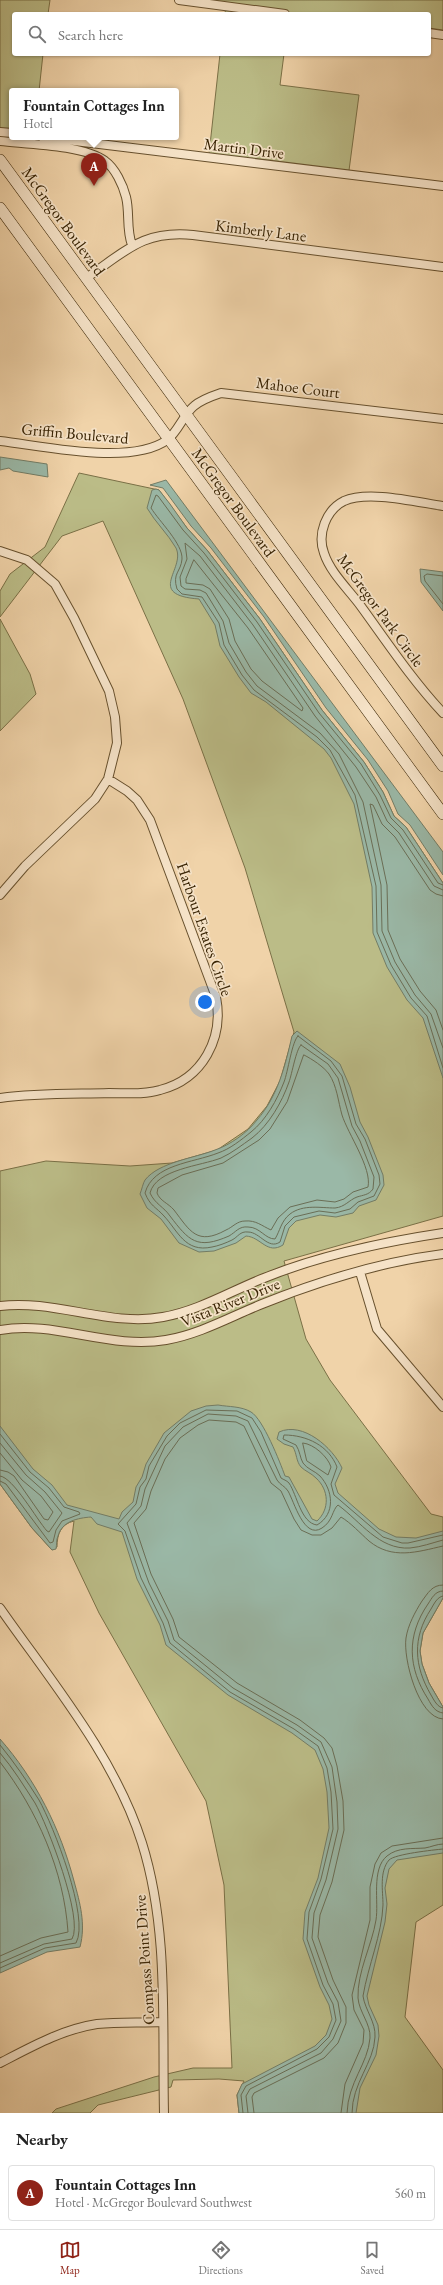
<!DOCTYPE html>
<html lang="en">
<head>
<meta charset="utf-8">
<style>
	body { margin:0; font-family:"EB Garamond",serif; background:#f6f6f6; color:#222 }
	.you { position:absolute; left:205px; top:1002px; width:14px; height:14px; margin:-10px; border:3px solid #fff; border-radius:50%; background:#1a73e8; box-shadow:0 0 0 6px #1a73e833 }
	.badge { display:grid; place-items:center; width:26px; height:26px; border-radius:50%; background:#8f2418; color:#fff; font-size:13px; font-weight:700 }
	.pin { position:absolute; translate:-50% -33px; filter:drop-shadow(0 1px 2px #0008) }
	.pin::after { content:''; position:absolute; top:21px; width:14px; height:12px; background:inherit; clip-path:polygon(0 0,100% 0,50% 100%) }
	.popup { position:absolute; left:9px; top:88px; width:170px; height:52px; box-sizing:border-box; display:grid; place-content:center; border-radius:4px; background:#fff; filter:drop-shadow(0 1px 3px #0005); font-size:13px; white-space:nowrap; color:#767676 }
	.popup b { font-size:15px; color:#222 }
	.popup::after { content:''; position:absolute; left:50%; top:100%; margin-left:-8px; border:8px solid transparent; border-top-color:#fff }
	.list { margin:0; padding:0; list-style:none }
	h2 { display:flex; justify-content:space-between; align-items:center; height:52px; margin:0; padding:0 16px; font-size:17px }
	h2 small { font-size:13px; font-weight:400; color:#767676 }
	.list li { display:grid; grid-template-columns:26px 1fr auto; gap:12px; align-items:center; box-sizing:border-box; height:56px; margin:0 8px 8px; padding:0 8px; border:1px solid #e0e0e0; border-radius:4px }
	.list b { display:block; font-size:15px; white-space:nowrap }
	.list p { margin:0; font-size:13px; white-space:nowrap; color:#767676 }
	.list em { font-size:13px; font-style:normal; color:#767676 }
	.icon { flex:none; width:22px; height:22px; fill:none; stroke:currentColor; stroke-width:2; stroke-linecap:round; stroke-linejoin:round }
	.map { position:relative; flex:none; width:443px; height:2113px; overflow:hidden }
	.search { position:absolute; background:#fff; box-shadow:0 1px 3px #0004; left:12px; right:12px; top:12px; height:44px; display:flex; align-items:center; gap:10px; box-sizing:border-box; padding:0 14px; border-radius:4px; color:#767676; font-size:15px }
	.sheet { height:116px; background:#fff }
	nav { display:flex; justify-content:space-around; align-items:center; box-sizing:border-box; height:56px; border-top:1px solid #e0e0e0; background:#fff; font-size:11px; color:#767676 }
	nav a { display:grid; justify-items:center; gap:2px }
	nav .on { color:#8f2418 }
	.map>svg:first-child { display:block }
	.green { fill:#bbbc87; stroke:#7a7046 }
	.water { fill:#9ab8a7; stroke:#737d66 }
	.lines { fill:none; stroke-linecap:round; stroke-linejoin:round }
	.shore { stroke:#6a6e56; stroke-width:1 }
	.street-casing { stroke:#67502d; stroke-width:10 }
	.secondary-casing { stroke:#392404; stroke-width:12 }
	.street { stroke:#f5e2c7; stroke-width:8 }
	.secondary { stroke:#f5e2c7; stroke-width:11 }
	.labels { text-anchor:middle; stroke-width:3.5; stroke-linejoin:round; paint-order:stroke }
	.street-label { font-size:16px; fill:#392404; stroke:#f5e2c7 }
</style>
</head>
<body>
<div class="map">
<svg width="443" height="2113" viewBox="0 0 443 2113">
	<rect width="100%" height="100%" fill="#f0d3a9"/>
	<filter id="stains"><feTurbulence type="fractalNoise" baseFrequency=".005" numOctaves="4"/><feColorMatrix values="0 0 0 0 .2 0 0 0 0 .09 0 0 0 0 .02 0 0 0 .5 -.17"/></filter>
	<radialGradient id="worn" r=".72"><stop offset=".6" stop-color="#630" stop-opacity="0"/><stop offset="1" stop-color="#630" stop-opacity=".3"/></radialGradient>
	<path class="green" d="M 0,0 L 50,0 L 48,14 L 14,14 L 14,54 L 43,54 L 39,91 L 12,91 L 12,131 L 0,131 Z
		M 203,0 L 443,0 L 443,30 L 429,28 L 429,14 L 225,14 L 226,4 Z
		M 220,54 L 284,54 L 280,85 L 359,95 L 348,178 L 209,154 Z
		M 79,473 L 159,490 L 187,528 L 207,550 L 260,619 L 322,710 L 364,762 L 383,792 L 394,816 L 406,827 L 443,883 L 443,1216 L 284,1261 L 306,1339 L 330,1380 L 431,1514 L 443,1517 L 443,1598 L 423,1633 L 420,1651 L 422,1664 L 429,1683 L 443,1707 L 443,1905 L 416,1922 L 405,2017 L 443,2070 L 443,2113 L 239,2113 L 237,2095 L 244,2081 L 219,2079 L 173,2080 L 171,2087 L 98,2105 L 90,2113 L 52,2113 L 56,2109 L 154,2077 L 193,2068 L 232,2068 L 224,1885 L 206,1801 L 99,1613 L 70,1552 L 74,1521 C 61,1524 57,1534 57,1547 L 52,1550 L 32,1528 L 0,1484 L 0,1171 L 46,1161 L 130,1166 L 172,1163 L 217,1150 L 248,1129 L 267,1106 L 280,1081 L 294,1032 L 245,868 L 183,699 L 103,521 L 62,536 L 0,617 L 0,591 L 10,574 L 45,547 Z
		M 0,619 L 30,674 L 36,694 L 0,731 Z"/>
	<path class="water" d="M 0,457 L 47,464 L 48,477 L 13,471 L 9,468 L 0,470 Z
		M 166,480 L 443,852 L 443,875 L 410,825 L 398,814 L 388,791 L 368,760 L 326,708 L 264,617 L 211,548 L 191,526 L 163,488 L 150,485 Z
		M 156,489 L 159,490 L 170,504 L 187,528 L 207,550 L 260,619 L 322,710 L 364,762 L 383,792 L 394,816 L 406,827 L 443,883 L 443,1078 L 423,1018 L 407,1000 L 387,967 L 373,933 L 372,887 L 354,804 L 331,758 L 324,749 L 266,702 L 251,693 L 239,677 L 220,646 L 215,625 L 199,599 C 145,595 186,569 176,548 C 168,534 155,522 147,508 L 152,490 Z
		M 420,569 L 443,572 L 443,611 L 421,582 Z
		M 297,1031 L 340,1064 L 350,1087 L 360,1122 L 368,1137 L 383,1175 L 384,1185 L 376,1200 L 359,1206 L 353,1213 L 336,1217 L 320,1215 L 296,1221 L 289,1228 L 283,1245 C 267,1255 261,1237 246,1236 L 236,1243 L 214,1251 L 199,1252 L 179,1243 L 161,1219 L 147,1208 L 140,1194 C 142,1189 143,1183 145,1180 C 159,1162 195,1158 215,1150 C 230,1145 247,1133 257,1120 C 278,1096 285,1066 292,1036 Z
		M 218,1405 C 229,1407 241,1406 251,1412 C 263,1419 280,1462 285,1476 L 289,1477 L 312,1519 L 317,1521 C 330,1509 329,1490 316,1478 C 311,1473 305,1471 301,1467 C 296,1461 297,1454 293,1447 L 284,1444 L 277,1439 L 279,1432 C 303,1421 333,1448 342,1468 L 335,1484 L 338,1493 L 379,1529 L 396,1537 L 416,1538 L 443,1531 L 443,1598 L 423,1633 L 420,1651 L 422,1664 L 429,1683 L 443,1707 L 443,1853 L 397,1860 L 389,1869 L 385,1888 L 387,1904 L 385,1922 L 367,1996 L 369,2005 L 378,2025 L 379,2036 L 376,2055 L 360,2088 L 356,2113 L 239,2113 L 237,2095 L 242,2084 L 315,2046 L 326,2035 L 332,2019 L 329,2005 L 320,1987 L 303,1939 L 305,1912 L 318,1878 L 329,1828 L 327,1792 L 323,1769 L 315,1750 L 292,1733 L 228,1695 L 166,1645 L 160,1625 L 137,1579 L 122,1532 L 97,1524 L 91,1517 C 78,1518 62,1521 58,1536 C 56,1540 57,1544 56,1549 L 52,1550 L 32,1528 L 0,1484 L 0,1426 L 33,1469 L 52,1485 L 67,1505 L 119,1519 L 122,1512 L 133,1502 L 136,1487 L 142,1477 L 146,1464 L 164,1433 L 191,1411 L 206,1406 Z
		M 0,1739 C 36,1780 60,1828 74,1881 C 80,1903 86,1924 80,1947 L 47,1952 L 0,1973 Z"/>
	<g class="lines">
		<path class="shore" d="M 194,560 L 248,628 L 303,708 L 302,711 L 262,681 L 251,669 L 235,641 L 229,619 L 210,589 L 203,585 L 186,583 L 186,579 Z
			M 443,576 L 427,574 L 424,576 L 425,581 L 443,604
			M 443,885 L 438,883 L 403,830 L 391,818 L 380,795 L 361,764 L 319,713 L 257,622 L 204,553 L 183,530 L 158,496 L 156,495 L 151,508 C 159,521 183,544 182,559 C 181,572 172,573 177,589 L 182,594 L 202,597 L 219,623 L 224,645 L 242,675 L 254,690 L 317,737 L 330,750 L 355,795 L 376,886 L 377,932 L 391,965 L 411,998 L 427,1016 L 443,1068
			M 443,890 L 434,886 L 399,833 L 387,821 L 376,797 L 356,767 L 315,716 L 253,625 L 200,556 L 185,543 L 187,559 L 180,577 L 181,586 L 185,589 L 200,590 L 206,593 L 223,621 L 229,643 L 246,672 L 257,686 L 320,733 L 339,754 L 363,802 L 381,885 L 382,931 L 395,962 L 415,995 L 431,1014 L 443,1048
			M 443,896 L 436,894 L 430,890 L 395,837 L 382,824 L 373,805 L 370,804 L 387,885 L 388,930 L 400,959 L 420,991 L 436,1010 L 443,1030
			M 298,1036 L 331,1061 L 342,1076 L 356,1124 L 365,1139 L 379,1175 L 380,1184 L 374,1196 L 358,1202 L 350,1209 L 335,1213 L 319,1211 L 294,1217 L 285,1226 L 280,1242 C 268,1250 260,1232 248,1232 C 240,1231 238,1237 232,1240 C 226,1243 218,1246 212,1247 C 185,1253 178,1231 164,1216 C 156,1207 150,1206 145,1193 C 153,1164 193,1163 218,1153 C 230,1149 241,1140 251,1132 C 266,1120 277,1100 284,1082 C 288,1072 292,1041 298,1036 Z
			M 301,1045 L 328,1064 L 338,1078 L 352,1126 L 360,1141 L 374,1177 L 373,1189 C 369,1195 363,1195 357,1197 C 349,1200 345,1207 335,1208 C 321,1208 303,1204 290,1214 C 281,1221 280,1231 275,1239 C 265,1239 260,1227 248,1227 C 239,1226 236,1232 229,1236 C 197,1250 189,1241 170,1216 C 164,1207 155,1204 150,1193 C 156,1169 201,1166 221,1158 C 232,1153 242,1145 252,1138 C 269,1125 282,1102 289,1082 C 292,1074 296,1049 301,1045 Z
			M 304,1055 C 312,1059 324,1067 329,1074 C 337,1086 338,1101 342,1115 C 348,1134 372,1168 368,1187 L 353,1192 L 344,1199 L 335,1202 L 317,1200 L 290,1207 L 278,1218 L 271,1230 C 262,1226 256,1220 245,1221 C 237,1221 233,1227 226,1230 C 197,1246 190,1231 174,1210 C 168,1203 160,1201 157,1193 L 158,1188 L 182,1175 L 223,1163 L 259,1140 L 270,1129 L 287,1102 Z
			M 0,1434 L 30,1472 L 49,1488 L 64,1507 L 79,1512 L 80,1514 L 62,1521 L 56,1530 L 53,1542 L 50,1543 L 6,1484 L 0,1481
			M 0,1443 L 26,1475 L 45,1492 L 62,1513 L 49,1532 L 47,1531 C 37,1520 13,1477 0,1476
			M 303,1443 C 314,1444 328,1457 331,1467 L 328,1475 L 307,1461 Z
			M 0,1453 L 22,1480 L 41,1496 L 53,1512 L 48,1520 L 44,1519 L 14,1476 L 8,1472 L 0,1470
			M 443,1585 C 432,1585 428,1593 422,1601 C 415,1612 408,1625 406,1638 C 403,1658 418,1718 443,1719
			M 443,1591 C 435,1591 432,1598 428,1604 C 406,1636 408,1668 428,1699 C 432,1706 435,1712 443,1713
			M 443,1596 C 437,1597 434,1604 431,1609 C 412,1638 414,1666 431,1695 C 434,1700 437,1707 443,1708
			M 0,1745 C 14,1762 27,1781 39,1800 C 53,1825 90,1918 76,1943 L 45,1948 L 0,1968
			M 0,1753 C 13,1768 24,1786 35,1803 C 47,1824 84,1919 72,1939 L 44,1944 L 0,1963
			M 0,1762 C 37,1810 64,1871 68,1932 L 41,1938 L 0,1956
			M 243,2113 L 241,2095 L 246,2086 L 317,2049 L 329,2037 L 336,2020 L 333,2004 L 323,1985 L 307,1939 L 309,1912 L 321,1879 L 333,1829 L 331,1792 L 327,1768 L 318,1746 L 294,1729 L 230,1692 L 170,1643 L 163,1623 L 141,1578 L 125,1531 L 118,1524 L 136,1504 L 140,1487 L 146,1479 L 149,1466 L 167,1436 L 180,1423 L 206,1410 L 237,1411 L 252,1418 L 261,1432 L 281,1478 C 284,1480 286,1480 289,1483 C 297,1495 301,1523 317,1525 C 336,1514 333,1490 320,1476 C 315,1471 307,1469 303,1463 C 300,1458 300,1451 296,1445 L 283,1439 L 284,1435 C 307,1435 329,1446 337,1467 L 331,1484 L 334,1495 L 383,1537 L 402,1543 L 408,1543 L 443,1535
			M 248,2113 L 246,2096 L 250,2089 L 321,2053 L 333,2039 L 341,2021 L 338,2002 L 328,1983 L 312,1938 L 314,1913 L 326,1880 L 338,1829 L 337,1802 L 332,1767 L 321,1742 L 297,1725 L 233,1688 L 174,1640 L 168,1621 L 149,1583 L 127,1523 L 141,1506 L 145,1489 L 165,1446 L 183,1427 L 208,1414 L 236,1416 L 248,1421 L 277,1480 C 280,1485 285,1486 288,1491 C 294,1501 304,1540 322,1528 C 333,1521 332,1510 338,1505 C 360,1521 379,1550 410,1548 C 421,1547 432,1543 443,1540
			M 254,2113 L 252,2097 L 254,2093 L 324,2058 L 338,2043 L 346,2023 L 346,2007 L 333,1980 L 318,1937 L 320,1915 L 332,1882 L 344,1830 L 343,1801 L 337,1766 L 332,1748 L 324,1738 L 300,1720 L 237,1683 L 179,1637 L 173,1619 L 151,1574 L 134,1523 L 146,1509 L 151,1491 L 165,1459 L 180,1438 L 198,1425 L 209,1420 L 236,1422 L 244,1426 L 271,1483 L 281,1491 L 294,1519 L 301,1530 L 312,1535 L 321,1535 L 332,1528 L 341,1517 C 351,1523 360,1533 369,1541 C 392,1560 417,1552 443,1546
			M 341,2113 L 345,2084 L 363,2043 L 364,2030 L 354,2010 L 352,1995 L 370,1920 L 370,1887 L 375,1864 L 381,1853 L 392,1846 L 443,1838
			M 347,2113 C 348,2082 368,2064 370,2038 C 371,2024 359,2012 358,1998 C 357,1972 372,1945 376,1920 C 379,1902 371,1869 387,1856 C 398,1847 412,1849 425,1848 C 431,1847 437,1844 443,1844
			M 352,2113 C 352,2083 374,2063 375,2037 C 376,2022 365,2010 363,1996 C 368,1966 382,1934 383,1905 C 383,1891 379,1872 389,1860 C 395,1854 433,1850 443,1849"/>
		<defs>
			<path id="street" d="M 179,0 L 285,14
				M 429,33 L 443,35
				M 0,132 L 12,133
				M 42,137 L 443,186
				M 0,141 C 27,144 84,145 105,161 C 115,168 123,185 126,197 C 130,213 126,229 132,245
				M 86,278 C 125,252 142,230 193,235 L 443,267
				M 0,441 C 44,446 131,466 167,440 C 178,432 183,415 194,406 C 201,400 212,396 221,393 L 443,419
				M 443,506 C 416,502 368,490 344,501 C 326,510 317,534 324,553 C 330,572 348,589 360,605 C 387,642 412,680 443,713
				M 0,551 L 27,560 L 55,584 L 74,618 L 109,691 L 115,717 L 117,743 L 108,779 L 95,799 L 25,866 L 0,895
				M 0,1098 C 36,1093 73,1094 109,1093 C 126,1093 144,1095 160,1090 C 203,1079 224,1038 216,997 L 150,820 L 137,800 L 127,791 L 108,779
				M 360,1272 L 377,1329 L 443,1407
				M 0,1306 C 54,1299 110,1327 163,1317 C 198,1311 231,1291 264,1278 C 321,1255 383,1242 443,1233
				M 0,1330 C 55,1320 110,1350 166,1340 C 200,1334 230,1317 262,1304 C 319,1281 381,1262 443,1254
				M 0,1608 C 51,1681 115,1757 142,1843 C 169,1929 162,2023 164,2113
				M 0,2063 C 31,2047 63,2029 97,2024 C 119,2022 141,2023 162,2022"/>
			<path id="secondary" d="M 0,160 L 443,766
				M 0,208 L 443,814"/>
		</defs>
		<use href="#street" class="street-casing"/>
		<use href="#secondary" class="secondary-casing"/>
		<use href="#street" class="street"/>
		<use href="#secondary" class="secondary"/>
	</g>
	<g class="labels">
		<g class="street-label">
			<text transform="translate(244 148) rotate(7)" y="6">Martin Drive</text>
			<text transform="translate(64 221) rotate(54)" y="6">McGregor Boulevard</text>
			<text transform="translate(261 230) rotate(7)" y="6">Kimberly Lane</text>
			<text transform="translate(298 387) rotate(7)" y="6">Mahoe Court</text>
			<text transform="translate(75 433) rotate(5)" y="6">Griffin Boulevard</text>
			<text transform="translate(234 502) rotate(54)" y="6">McGregor Boulevard</text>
			<text transform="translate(381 610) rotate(54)" y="6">McGregor Park Circle</text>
			<text transform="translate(205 929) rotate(71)" y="6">Harbour Estates Circle</text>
			<text transform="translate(230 1302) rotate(-22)" y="6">Vista River Drive</text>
			<text transform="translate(144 1960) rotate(-94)" y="6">Compass Point Drive</text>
		</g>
	</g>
	<rect width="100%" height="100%" filter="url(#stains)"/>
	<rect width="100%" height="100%" fill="url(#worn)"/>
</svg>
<div class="you"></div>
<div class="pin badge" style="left:94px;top:186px">A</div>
<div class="popup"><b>Fountain Cottages Inn</b>Hotel</div>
<div class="search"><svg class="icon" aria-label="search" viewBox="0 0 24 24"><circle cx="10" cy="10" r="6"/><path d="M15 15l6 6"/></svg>Search here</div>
</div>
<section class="sheet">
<h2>Nearby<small></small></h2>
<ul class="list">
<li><span class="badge">A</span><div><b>Fountain Cottages Inn</b><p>Hotel · McGregor Boulevard Southwest</p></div><em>560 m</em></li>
</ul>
</section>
<nav>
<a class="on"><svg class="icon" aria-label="map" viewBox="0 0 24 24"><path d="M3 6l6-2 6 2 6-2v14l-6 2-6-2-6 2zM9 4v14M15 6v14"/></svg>Map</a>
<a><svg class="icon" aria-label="directions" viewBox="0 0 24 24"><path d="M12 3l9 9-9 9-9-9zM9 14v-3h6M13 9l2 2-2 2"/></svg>Directions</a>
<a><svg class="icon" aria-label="saved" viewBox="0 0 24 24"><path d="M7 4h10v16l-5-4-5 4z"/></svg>Saved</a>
</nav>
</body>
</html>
